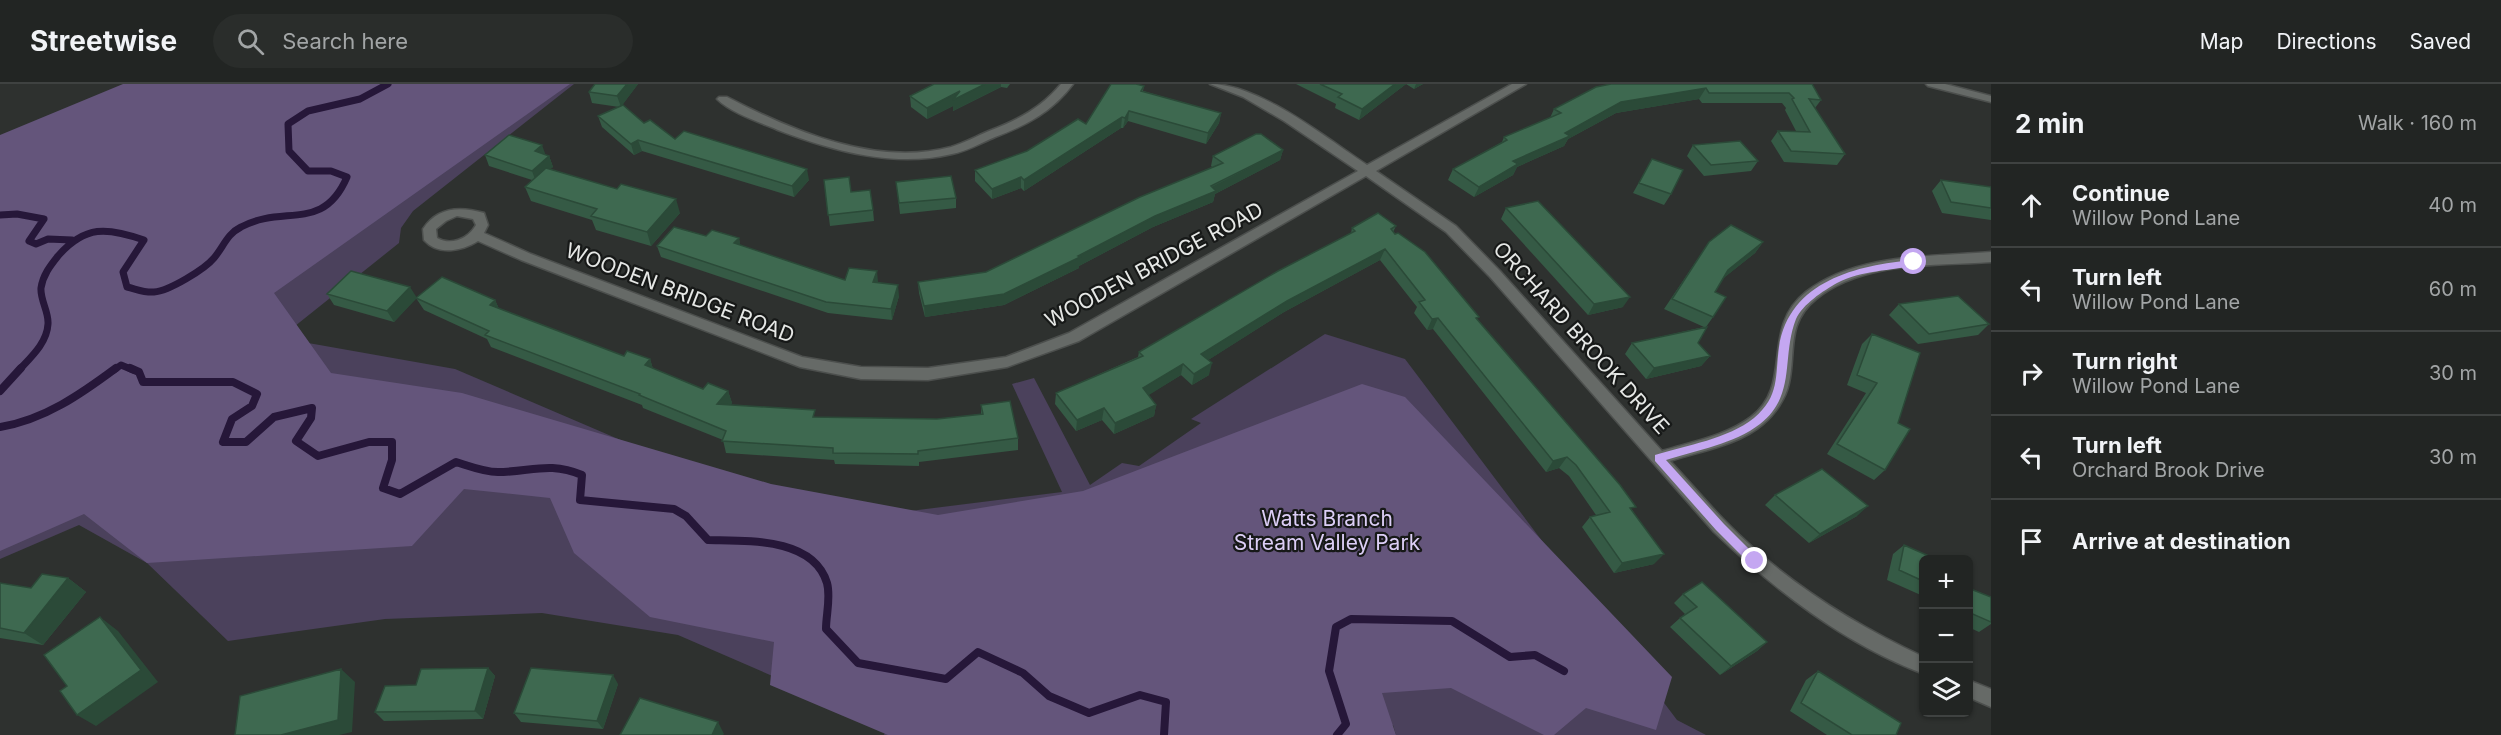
<!DOCTYPE html>
<html lang="en">
<head>
<meta charset="utf-8">
<style>
	body { margin:0; font-family:Inter,sans-serif; background:#2a2d2b; color:#f1f3f6 }
	.controls { position:absolute; right:18px; bottom:18px; display:grid; overflow:hidden; border-radius:9px; box-shadow:0 2px 4px #0004 }
	.controls button { width:54px; height:54px; display:grid; place-items:center; padding:0; border:0; border-bottom:2px solid #3f4241; background:#222523; color:#f1f3f6; font:30px sans-serif }
	.stop { position:absolute; width:18px; height:18px; margin:-14px; border:4px solid #c4a7f1; border-radius:50%; background:#fff }
	.stop.end { background:#c4a7f1; border-color:#fff; box-shadow:0 2px 6px #0008 }
	.list { margin:0; padding:0; list-style:none }
	h2 { display:flex; justify-content:space-between; align-items:center; height:78px; margin:0; padding:0 24px; font-size:26px }
	h2 small { font-size:20px; font-weight:400; color:#a2a5a6 }
	.list li { display:grid; grid-template-columns:39px 1fr auto; gap:18px; align-items:center; box-sizing:border-box; height:84px; padding:0 24px; border-top:2px solid #3f4241 }
	.list b { display:block; font-size:22px; white-space:nowrap }
	.list p { margin:0; font-size:20px; white-space:nowrap; color:#a2a5a6 }
	.list em { font-size:20px; font-style:normal; color:#a2a5a6 }
	.icon { flex:none; width:33px; height:33px; fill:none; stroke:currentColor; stroke-width:2; stroke-linecap:round; stroke-linejoin:round }
	.map { position:relative; flex:none; width:1991px; height:651px; overflow:hidden }
	header { display:flex; align-items:center; gap:36px; box-sizing:border-box; height:84px; padding:0 30px; background:#222523; border-bottom:2px solid #3f4241 }
	header strong { font-size:28px }
	nav { display:flex; gap:33px; margin-inline-start:auto; font-size:21px }
	.search { width:420px; height:54px; background:#2a2d2b; display:flex; align-items:center; gap:15px; box-sizing:border-box; padding:0 21px; border-radius:33px; color:#a2a5a6; font-size:22px }
	main { display:flex }
	aside { flex:1; background:#222523 }
	.map>svg:first-child { display:block }
	.green { fill:#4b415c }
	.forest { fill:#64557b }
	.lines { fill:none; stroke-linecap:round; stroke-linejoin:round }
	.stream-far1 { stroke:#261739; stroke-width:7 }
	.stream { stroke:#261739; stroke-width:8 }
	.street-casing { stroke:#4c4f4d; stroke-width:3 }
	.street { fill:#666a67; fill-rule:evenodd }
	.wall { fill:#355a45 }
	.shaded-wall { fill:#2b4a38 }
	.building { fill:#3e6950; stroke:#2b4a38; stroke-width:1.5 }
	.route { fill:#c4a7f1 }
	.labels { text-anchor:middle; stroke-width:4.5; stroke-linejoin:round; paint-order:stroke }
	.street-label { font-size:21px; fill:#e6e8e6; stroke:#171918 }
	.park-label { font-size:21px; fill:#dccef6; stroke:#171918 }
</style>
</head>
<body>
<header>
<strong>Streetwise</strong>
<div class="search"><svg class="icon" aria-label="search" viewBox="0 0 24 24"><circle cx="10" cy="10" r="6"/><path d="M15 15l6 6"/></svg>Search here</div>
<nav><a>Map</a><a>Directions</a><a>Saved</a></nav>
</header>
<main>
<div class="map">
<svg width="1991" height="651" viewBox="0 0 1991 651">
	<rect width="100%" height="100%" fill="#2e312f"/>
	<path class="green" d="M 320,0 L 574,0 L 413,127 L 401,144 L 399,159 L 280,254 L 455,285 L 814,439 L 1062,408 L 1012,300 L 1034,294 L 1090,401 L 1122,379 L 1139,382 L 1201,339 L 1191,335 L 1325,250 L 1405,275 L 1677,636 L 1706,651 L 1396,651 L 1393,641 L 1203,651 L 884,651 L 888,642 L 678,551 L 542,529 L 385,535 L 228,557 L 147,479 L 79,441 L 0,475 L 0,191 Z"/>
	<path class="forest" d="M 123,0 L 570,0 L 274,209 L 331,289 L 462,309 L 771,400 L 938,431 L 1083,407 L 1362,300 L 1405,313 L 1672,593 L 1656,646 L 1586,624 L 1554,651 L 1544,651 L 1451,604 L 1382,609 L 1396,651 L 888,651 L 770,601 L 774,558 L 650,533 L 574,469 L 550,414 L 464,405 L 412,462 L 147,479 L 84,430 L 0,467 L 0,51 Z"/>
	<g class="lines">
		<path class="stream-far1" d="M 0,131 L 17,130 L 44,135 L 29,157 L 36,160 L 48,155 L 72,156
			M 19,286 C 31,273 47,259 48,240 C 49,228 40,216 41,204 C 43,191 50,182 58,172 C 85,141 107,143 144,156 L 123,188 L 127,203 C 136,205 145,209 154,208 C 169,207 205,185 214,174 C 224,162 227,150 241,143 C 284,120 323,149 347,93 L 331,87 L 308,87 L 289,67 L 288,40 L 308,27 L 360,15 L 388,0
			M 114,286 L 121,281 L 133,286"/>
		<path class="stream" d="M 130,284 L 139,288 L 143,298 L 233,298 L 257,310 L 252,322 L 232,335 L 223,358 L 246,358 L 274,333 L 312,324 L 311,334 L 296,357 L 318,372 L 369,358 L 392,358 L 392,376 L 383,404 L 400,410 L 456,378 C 469,382 484,388 498,388 C 531,388 549,377 582,391 L 580,416 L 674,425 L 686,432 L 708,456 C 746,457 813,453 827,499 C 831,513 826,531 826,545 L 858,579 L 946,595 L 978,568 L 1023,589 L 1049,612 L 1089,629 L 1140,611 L 1166,618 L 1164,651
			M 0,307 L 21,284
			M 0,343 C 44,336 81,310 116,284
			M 1337,651 L 1346,640 L 1329,587 L 1336,543 L 1351,535 L 1452,537 L 1510,573 L 1535,571 L 1564,587"/>
		<defs>
			<path id="street" d="M 1061,0 L 1073,0 C 1052,28 1027,41 995,53 C 981,59 967,67 952,70 C 894,84 833,67 778,46 C 759,38 731,29 717,15 L 719,13 L 727,13 C 793,47 876,83 951,63 C 964,59 977,52 989,47 C 1018,36 1041,24 1061,0 Z
				M 1210,0 C 1260,0 1326,54 1367,81 L 1512,0 L 1526,0 L 1376,87 L 1456,142 L 1500,187 L 1662,367 C 1691,358 1726,352 1751,333 C 1794,301 1760,244 1806,208 C 1856,169 1931,173 1991,168 L 1991,178 C 1934,182 1863,177 1816,215 C 1786,239 1796,268 1789,299 C 1786,314 1775,330 1763,340 C 1739,361 1700,367 1670,377 C 1689,397 1707,419 1726,438 C 1783,496 1851,539 1924,573 L 1924,590 C 1844,560 1775,506 1714,448 L 1490,193 L 1446,148 L 1366,92 L 1079,257 L 1007,283 L 928,296 L 861,295 L 800,283 L 521,176 L 478,157 C 462,167 438,172 424,156 L 423,145 C 437,123 460,122 484,129 L 488,141 L 484,149 L 531,170 L 802,273 L 861,283 L 928,284 L 1006,273 L 1069,249 L 1358,87 L 1284,37 L 1243,13 ZM 457,132 L 473,135 L 476,141 C 468,155 451,162 437,154 L 436,145 L 446,137 Z
				M 1926,0 L 1945,0 L 1991,12 L 1991,18 L 1928,2 Z
				M 1968,596 L 1991,605 L 1991,623 L 1968,613 Z"/>
		</defs>
		<use href="#street" class="street-casing"/>
		<use href="#street" class="street"/>
	</g>
	<path class="wall" d="M 638,0 L 622,21 L 644,39 L 675,55 L 809,96 L 794,113 L 642,67 L 634,71 L 602,43 L 598,32 L 619,23 L 592,19 L 589,8 Z
		M 934,0 L 1010,0 L 1007,4 L 1001,3 L 953,27 L 953,22 L 927,35 L 911,23 L 910,12 Z
		M 1296,0 L 1406,0 L 1359,36 L 1335,24 L 1336,20 Z
		M 1406,0 L 1423,0 L 1414,5 Z
		M 1812,0 L 1821,16 L 1815,24 L 1845,70 L 1837,81 L 1784,78 L 1771,57 L 1778,47 L 1796,47 L 1785,26 L 1786,24 L 1782,19 L 1702,19 L 1699,15 L 1616,29 L 1568,55 L 1564,62 L 1517,83 L 1513,91 L 1474,113 L 1448,96 L 1453,85 L 1502,58 L 1504,53 L 1550,34 L 1554,25 L 1596,3 Z
		M 1144,2 L 1143,7 L 1221,29 L 1219,39 L 1206,60 L 1128,37 L 1123,44 L 1121,44 L 1024,107 L 1021,104 L 992,115 L 975,97 L 975,86 L 1027,67 L 1086,40 Z
		M 1693,61 L 1758,77 L 1751,87 L 1704,92 L 1687,72 Z
		M 1283,66 L 1280,76 L 1215,110 L 1213,118 L 1153,143 L 1079,182 L 1079,184 L 1004,221 L 925,233 L 919,209 L 918,198 L 986,188 L 1212,83 L 1211,82 L 1213,72 Z
		M 485,71 L 546,71 L 549,72 L 553,83 L 550,85 L 680,129 L 651,162 L 596,146 L 592,136 L 531,117 L 525,103 L 532,96 L 489,82 Z
		M 1652,75 L 1671,110 L 1664,121 L 1633,109 Z
		M 824,96 L 851,108 L 873,126 L 874,137 L 830,142 Z
		M 1941,96 L 1991,103 L 1991,136 L 1942,129 L 1932,107 Z
		M 896,98 L 956,114 L 956,124 L 900,130 Z
		M 1506,124 L 1623,223 L 1588,231 L 1501,135 Z
		M 1396,142 L 1393,148 L 1478,237 L 1633,427 L 1654,480 L 1614,489 L 1582,443 L 1590,433 L 1596,431 L 1569,392 L 1559,384 L 1546,388 L 1433,245 L 1427,246 L 1414,229 L 1417,223 L 1380,176 L 1284,228 L 1208,276 L 1209,291 L 1192,301 L 1181,291 L 1148,311 L 1156,321 L 1154,332 L 1114,350 L 1102,336 L 1076,347 L 1055,320 L 1056,309 L 1138,273 L 1139,268 L 1351,149 L 1352,144 Z
		M 706,152 L 739,154 L 740,161 L 845,196 L 878,198 L 878,199 L 899,212 L 892,236 L 828,229 L 661,173 L 657,162 Z
		M 1709,158 L 1763,158 L 1755,169 L 1722,195 L 1715,208 L 1713,233 L 1706,243 L 1698,259 L 1710,272 L 1701,282 L 1646,295 L 1625,270 L 1632,259 L 1704,243 L 1664,225 Z
		M 327,210 L 495,216 L 499,225 L 624,272 L 650,275 L 653,285 L 703,305 L 728,307 L 732,319 L 730,321 L 816,333 L 937,335 L 981,330 L 981,321 L 1018,354 L 1018,366 L 919,378 L 919,382 L 835,380 L 834,376 L 726,369 L 723,356 L 643,324 L 642,321 L 491,263 L 487,255 L 424,226 L 416,214 L 394,238 L 334,221 Z
		M 1899,220 L 1989,240 L 1978,251 L 1918,260 L 1889,231 Z
		M 1872,250 L 1898,339 L 1885,386 L 1874,396 L 1827,370 L 1866,309 L 1847,301 L 1862,260 Z
		M 1775,411 L 1857,432 L 1809,459 L 1765,421 Z
		M 1904,461 L 1923,476 L 1923,512 L 1887,496 L 1893,470 Z
		M 68,494 L 86,508 L 43,561 L 0,554 L 0,499 L 31,504 Z
		M 1968,504 L 1991,513 L 1991,540 L 1979,548 L 1968,543 Z
		M 1683,510 L 1767,558 L 1757,567 L 1720,591 L 1670,543 L 1680,534 L 1685,530 L 1674,519 Z
		M 488,584 L 495,592 L 483,635 L 384,637 L 375,628 L 416,601 Z
		M 1818,587 L 1896,651 L 1827,651 L 1790,627 L 1806,596 Z
		M 618,600 L 603,645 L 521,638 L 514,629 Z"/>
	<path class="shaded-wall" d="M 627,0 L 638,0 L 621,23 L 617,12 Z
		M 985,0 L 1001,0 L 1001,3 L 953,27 L 953,22 L 927,35 L 927,24 L 960,7 Z
		M 1395,0 L 1406,0 L 1359,36 L 1362,25 Z
		M 1416,0 L 1423,0 L 1414,5 Z
		M 1706,4 L 1699,15 L 1616,29 L 1568,55 L 1564,62 L 1517,83 L 1513,91 L 1474,113 L 1479,103 L 1513,77 L 1621,18 Z
		M 1129,27 L 1128,37 L 1123,44 L 1125,34 Z
		M 1221,29 L 1219,39 L 1206,60 L 1208,49 Z
		M 1122,33 L 1121,44 L 1024,107 L 1024,96 Z
		M 638,56 L 642,67 L 634,71 L 631,60 Z
		M 542,61 L 546,72 L 535,67 Z
		M 1283,66 L 1280,76 L 1215,110 L 1213,118 L 1153,143 L 1079,182 L 1079,184 L 1004,221 L 925,233 L 924,222 L 1078,172 Z
		M 549,72 L 553,83 L 536,98 L 532,87 Z
		M 807,85 L 809,96 L 794,113 L 792,102 Z
		M 1021,93 L 1021,104 L 992,115 L 992,105 Z
		M 676,115 L 680,129 L 651,162 L 647,148 Z
		M 739,154 L 741,165 L 734,159 Z
		M 1763,158 L 1755,169 L 1720,197 L 1728,186 Z
		M 1385,165 L 1380,176 L 1284,228 L 1199,282 L 1201,270 L 1287,217 Z
		M 877,187 L 878,198 L 874,209 L 873,198 Z
		M 898,201 L 899,212 L 892,236 L 891,225 Z
		M 410,203 L 417,214 L 394,238 L 387,227 Z
		M 1630,213 L 1623,223 L 1588,231 L 1594,220 Z
		M 495,216 L 501,229 L 490,221 Z
		M 1438,234 L 1433,245 L 1427,246 L 1432,235 Z
		M 1710,272 L 1701,282 L 1646,295 L 1654,284 Z
		M 650,275 L 654,288 L 645,281 Z
		M 1212,279 L 1209,291 L 1192,301 L 1194,290 Z
		M 1183,280 L 1181,291 L 1141,316 L 1143,304 Z
		M 728,307 L 732,319 L 721,332 L 717,320 Z
		M 1156,321 L 1154,332 L 1114,350 L 1115,339 Z
		M 1104,324 L 1102,336 L 1076,347 L 1077,336 Z
		M 1567,373 L 1559,384 L 1546,388 L 1553,377 Z
		M 1868,422 L 1857,432 L 1809,459 L 1820,450 Z
		M 1664,470 L 1654,480 L 1614,489 L 1622,479 Z
		M 68,494 L 86,508 L 43,561 L 24,549 Z
		M 100,533 L 118,547 L 158,598 L 96,642 L 77,631 Z
		M 1767,558 L 1757,567 L 1720,591 L 1731,582 Z
		M 488,584 L 495,592 L 483,635 L 475,627 Z
		M 341,585 L 355,598 L 352,648 L 339,651 L 281,651 Z
		M 613,591 L 618,600 L 603,645 L 597,637 Z
		M 718,638 L 724,650 L 723,651 L 712,651 Z"/>
	<path class="building" d="M 595,0 L 627,0 L 617,12 L 589,8 Z
		M 934,0 L 985,0 L 953,16 L 960,7 L 927,24 L 910,12 Z
		M 1111,0 L 1136,0 L 1144,2 L 1141,7 L 1221,29 L 1208,49 L 1129,27 L 1125,34 L 1122,33 L 1024,96 L 1021,93 L 992,105 L 975,86 L 1027,67 L 1078,35 L 1086,40 Z
		M 1320,0 L 1395,0 L 1362,25 L 1338,13 L 1342,10 Z
		M 1611,0 L 1812,0 L 1821,16 L 1809,15 L 1845,70 L 1791,67 L 1778,47 L 1810,48 L 1792,15 L 1794,14 L 1789,9 L 1709,9 L 1706,4 L 1621,18 L 1565,49 L 1570,52 L 1513,77 L 1518,80 L 1479,103 L 1453,85 L 1507,56 L 1504,53 L 1561,29 L 1554,25 L 1596,3 Z
		M 623,21 L 644,39 L 650,36 L 675,55 L 684,47 L 807,85 L 792,102 L 638,56 L 631,60 L 598,32 Z
		M 1256,50 L 1261,50 L 1283,66 L 1211,102 L 1216,107 L 1155,132 L 1078,172 L 1080,173 L 1004,210 L 924,222 L 918,198 L 986,188 L 1140,113 L 1223,79 L 1213,72 Z
		M 509,51 L 542,61 L 535,67 L 549,72 L 532,87 L 485,71 Z
		M 1740,57 L 1758,77 L 1711,81 L 1693,61 Z
		M 1652,75 L 1683,86 L 1671,110 L 1639,99 Z
		M 546,84 L 617,105 L 621,100 L 676,115 L 647,148 L 591,132 L 597,125 L 525,103 Z
		M 951,92 L 956,114 L 899,119 L 896,98 Z
		M 849,93 L 851,108 L 870,106 L 873,126 L 828,131 L 824,96 Z
		M 1941,96 L 1991,103 L 1991,124 L 1951,118 Z
		M 1538,117 L 1630,213 L 1594,220 L 1506,124 Z
		M 1378,129 L 1396,142 L 1391,145 L 1395,150 L 1398,149 L 1425,168 L 1479,233 L 1476,234 L 1620,401 L 1636,423 L 1630,424 L 1664,470 L 1622,479 L 1590,433 L 1610,428 L 1576,381 L 1567,373 L 1553,377 L 1438,234 L 1432,235 L 1419,218 L 1425,216 L 1385,165 L 1287,217 L 1201,270 L 1212,279 L 1194,290 L 1183,280 L 1143,304 L 1156,321 L 1115,339 L 1104,324 L 1077,336 L 1056,309 L 1143,272 L 1139,268 L 1278,187 L 1355,147 L 1352,144 Z
		M 1731,141 L 1763,158 L 1728,186 L 1715,208 L 1726,213 L 1713,233 L 1672,215 L 1709,158 Z
		M 674,143 L 706,152 L 712,146 L 739,154 L 734,159 L 845,196 L 849,184 L 877,187 L 873,198 L 898,201 L 891,225 L 826,218 L 657,162 Z
		M 351,187 L 410,203 L 387,227 L 327,210 Z
		M 442,193 L 495,216 L 490,221 L 624,272 L 627,267 L 650,275 L 645,281 L 703,305 L 708,299 L 728,307 L 717,320 L 815,326 L 813,333 L 937,335 L 983,330 L 981,321 L 1010,317 L 1018,354 L 918,367 L 918,370 L 833,369 L 833,364 L 722,357 L 726,347 L 639,311 L 640,310 L 485,251 L 489,247 L 416,214 Z
		M 1958,212 L 1989,240 L 1929,250 L 1899,220 Z
		M 1707,243 L 1698,259 L 1710,272 L 1654,284 L 1632,259 Z
		M 1872,250 L 1920,269 L 1898,339 L 1910,345 L 1885,386 L 1837,360 L 1877,299 L 1857,291 Z
		M 1822,385 L 1868,422 L 1820,450 L 1775,411 Z
		M 1904,461 L 1938,476 L 1923,476 L 1923,497 L 1899,486 Z
		M 42,490 L 68,494 L 24,549 L 0,544 L 0,499 L 31,504 Z
		M 1702,498 L 1767,558 L 1731,582 L 1680,534 L 1697,523 L 1683,510 Z
		M 1968,504 L 1991,513 L 1991,538 L 1968,528 Z
		M 100,533 L 141,586 L 77,631 L 60,607 L 67,602 L 44,571 Z
		M 488,584 L 475,627 L 375,628 L 385,602 L 416,601 L 421,585 Z
		M 531,584 L 613,591 L 597,637 L 514,629 Z
		M 341,585 L 338,636 L 281,651 L 235,651 L 240,612 Z
		M 1818,587 L 1901,639 L 1896,651 L 1852,651 L 1801,619 Z
		M 640,614 L 718,638 L 712,651 L 620,651 Z"/>
	<path class="route" d="M 1914,176 L 1918,178 L 1917,181 C 1890,187 1862,186 1837,199 C 1823,207 1803,220 1796,235 C 1781,273 1797,311 1760,340 C 1734,360 1697,366 1666,376 L 1724,440 L 1758,474 L 1758,481 L 1751,481 L 1716,446 L 1655,377 L 1655,371 C 1687,361 1728,355 1754,334 C 1780,312 1775,292 1779,263 C 1789,197 1857,181 1914,176 Z"/>
	<g class="labels">
		<g class="street-label">
			<text transform="translate(1154 181) rotate(-28)" y="7">WOODEN BRIDGE ROAD</text>
			<text transform="translate(680 209) rotate(21)" y="7">WOODEN BRIDGE ROAD</text>
			<text transform="translate(1581 254) rotate(48)" y="7">ORCHARD BROOK DRIVE</text>
		</g>
		<g class="park-label">
			<text x="1327" y="442">Watts Branch<tspan x="1327" dy="24">Stream Valley Park</tspan></text>
		</g>
	</g>
</svg>
<div class="controls">
<button>+</button>
<button>−</button>
<button><svg class="icon" aria-label="layers" viewBox="0 0 24 24"><path d="M12 4l9 5-9 5-9-5zM3 14l9 5 9-5"/></svg></button>
</div>
<div class="stop" style="left:1914px;top:178px"></div>
<div class="stop end" style="left:1755px;top:477px"></div>
</div>
<aside>
<h2>2 min<small>Walk · 160 m</small></h2>
<ul class="list">
<li><svg class="icon" aria-label="ahead" viewBox="0 0 24 24"><path d="M12 20V5M6 11l6-6 6 6"/></svg><div><b>Continue</b><p>Willow Pond Lane</p></div><em>40 m</em></li>
<li><svg class="icon" aria-label="left" viewBox="0 0 24 24"><path d="M17 20v-9H6M10 6l-5 5 5 5"/></svg><div><b>Turn left</b><p>Willow Pond Lane</p></div><em>60 m</em></li>
<li><svg class="icon" aria-label="right" viewBox="0 0 24 24"><path d="M7 20v-9h11M14 6l5 5-5 5"/></svg><div><b>Turn right</b><p>Willow Pond Lane</p></div><em>30 m</em></li>
<li><svg class="icon" aria-label="left" viewBox="0 0 24 24"><path d="M17 20v-9H6M10 6l-5 5 5 5"/></svg><div><b>Turn left</b><p>Orchard Brook Drive</p></div><em>30 m</em></li>
<li><svg class="icon" aria-label="arrive" viewBox="0 0 24 24"><path d="M6 21V4h12l-3 4 3 4H6"/></svg><div><b>Arrive at destination</b></div></li>
</ul>
</aside>
</main>
</body>
</html>
